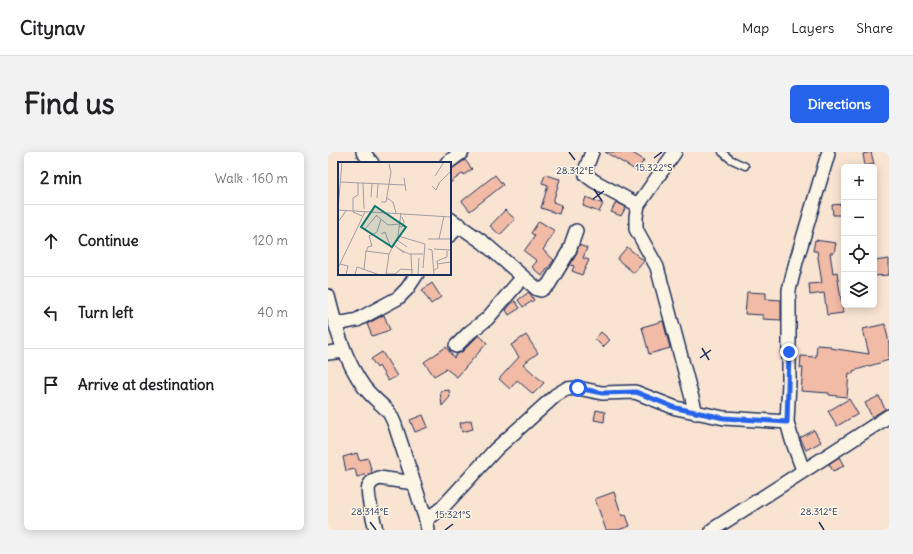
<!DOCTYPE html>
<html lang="en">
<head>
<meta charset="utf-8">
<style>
	body { margin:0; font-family:Delius,sans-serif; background:#f2f2f2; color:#202124 }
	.controls { position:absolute; right:12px; top:12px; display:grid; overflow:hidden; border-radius:6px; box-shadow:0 2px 10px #0003 }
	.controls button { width:36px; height:36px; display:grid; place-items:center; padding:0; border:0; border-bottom:1px solid #e0e0e0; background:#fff; color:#202124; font:20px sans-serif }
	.stop { position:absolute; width:12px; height:12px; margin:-9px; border:3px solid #2563eb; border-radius:50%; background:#fff }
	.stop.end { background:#2563eb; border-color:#fff; box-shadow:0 1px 4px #0008 }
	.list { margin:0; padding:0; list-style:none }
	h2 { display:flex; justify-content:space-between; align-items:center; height:52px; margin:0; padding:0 16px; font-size:17px }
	h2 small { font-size:13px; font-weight:400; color:#757577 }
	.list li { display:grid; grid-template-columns:26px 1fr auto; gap:12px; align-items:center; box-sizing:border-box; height:72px; padding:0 16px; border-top:1px solid #e0e0e0 }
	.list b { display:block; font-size:15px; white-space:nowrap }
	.list em { font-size:13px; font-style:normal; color:#757577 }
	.icon { flex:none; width:22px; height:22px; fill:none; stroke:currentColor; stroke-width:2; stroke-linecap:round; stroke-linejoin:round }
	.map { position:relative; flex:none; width:561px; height:378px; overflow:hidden; border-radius:6px }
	header { display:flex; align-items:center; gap:24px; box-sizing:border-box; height:56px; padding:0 20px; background:#fff; border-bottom:1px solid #e0e0e0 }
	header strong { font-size:19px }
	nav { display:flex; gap:22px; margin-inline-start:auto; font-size:14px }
	.intro { display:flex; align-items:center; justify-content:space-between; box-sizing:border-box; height:96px; padding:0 24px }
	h1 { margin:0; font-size:28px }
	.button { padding:10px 18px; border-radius:6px; background:#2563eb; color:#fff; font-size:14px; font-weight:700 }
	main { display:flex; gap:24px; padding:0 24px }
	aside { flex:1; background:#fff; border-radius:6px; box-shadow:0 2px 10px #0003 }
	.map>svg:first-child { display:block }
	.building { fill:#f2bba6; stroke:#1b2f5e }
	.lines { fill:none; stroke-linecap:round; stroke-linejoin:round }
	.service-casing { stroke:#1b2f5e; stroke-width:9 }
	.minor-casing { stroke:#1b2f5e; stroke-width:16 }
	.service { stroke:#fcf5e5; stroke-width:6 }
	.minor { stroke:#fcf5e5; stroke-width:13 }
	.route { stroke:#2563eb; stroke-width:5 }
	.ticks { fill:none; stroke:#1b2f5e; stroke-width:1.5 }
	.inset-road { fill:none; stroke:#a09ca4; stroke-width:1 }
	.view { fill:#0f766e; fill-opacity:0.15; stroke:#0f766e; stroke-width:2 }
	.inset-edge { fill:none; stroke:#1b2f5e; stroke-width:2 }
	.ticks-label { font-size:10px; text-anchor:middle; fill:#1b2f5e; stroke:#fcf5e5; stroke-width:3; stroke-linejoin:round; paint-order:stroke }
</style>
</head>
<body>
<header>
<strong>Citynav</strong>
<nav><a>Map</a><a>Layers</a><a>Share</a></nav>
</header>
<div class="intro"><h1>Find us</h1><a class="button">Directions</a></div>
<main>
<aside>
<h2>2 min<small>Walk · 160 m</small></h2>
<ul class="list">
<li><svg class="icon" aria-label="ahead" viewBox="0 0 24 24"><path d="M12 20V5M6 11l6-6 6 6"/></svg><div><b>Continue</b></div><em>120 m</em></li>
<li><svg class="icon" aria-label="left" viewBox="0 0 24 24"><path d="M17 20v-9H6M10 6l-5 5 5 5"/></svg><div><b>Turn left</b></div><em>40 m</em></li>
<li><svg class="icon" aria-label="arrive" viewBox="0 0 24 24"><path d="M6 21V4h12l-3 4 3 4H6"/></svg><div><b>Arrive at destination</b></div></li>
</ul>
</aside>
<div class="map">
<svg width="561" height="378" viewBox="0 0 561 378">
	<rect width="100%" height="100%" fill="#f9e4d2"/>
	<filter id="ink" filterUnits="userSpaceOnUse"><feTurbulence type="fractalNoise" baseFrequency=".025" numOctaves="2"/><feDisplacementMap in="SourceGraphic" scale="8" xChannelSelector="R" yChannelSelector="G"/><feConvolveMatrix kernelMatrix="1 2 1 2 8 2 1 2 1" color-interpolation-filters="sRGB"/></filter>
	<g filter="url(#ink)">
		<path class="building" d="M 277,0 L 303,0 L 316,8 L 309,19 Z
			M 543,0 L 546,12 L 537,14 L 535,2 Z
			M 137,8 L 144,17 L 136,23 L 135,21 L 122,31 L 122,18 Z
			M 167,23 L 175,33 L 142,59 L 134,49 Z
			M 217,23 L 232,27 L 225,50 L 234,53 L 231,62 L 213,56 L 220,33 L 214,31 Z
			M 258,45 L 275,52 L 271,60 L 255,54 Z
			M 288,50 L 298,55 L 293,64 L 283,60 Z
			M 516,52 L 516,63 L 505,63 L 504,53 Z
			M 177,58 L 187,67 L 172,83 L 162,74 Z
			M 211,69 L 227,79 L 215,98 L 226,108 L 214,124 L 204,115 L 209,109 L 196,99 L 207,84 L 203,81 Z
			M 487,88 L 508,91 L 506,101 L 502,101 L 505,121 L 509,120 L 515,161 L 499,163 L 496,141 L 482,143 L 481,132 L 494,131 L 489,99 L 485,99 Z
			M 251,93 L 259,96 L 255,106 L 261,108 L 254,123 L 244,119 L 246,114 L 242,113 L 248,103 Z
			M 299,95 L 316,109 L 306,121 L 289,107 Z
			M 561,107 L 561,123 L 546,124 L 546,109 Z
			M 104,131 L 113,145 L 103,152 L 94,138 Z
			M 201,140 L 206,148 L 195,155 L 190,148 Z
			M 419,140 L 438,141 L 438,147 L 453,148 L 453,168 L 435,167 L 435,163 L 417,162 Z
			M 187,149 L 192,156 L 181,163 L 178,158 L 183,152 Z
			M 56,163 L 62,178 L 44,184 L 39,172 Z
			M 335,169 L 342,196 L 321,202 L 314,175 Z
			M 557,172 L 561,191 L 561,208 L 525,219 L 525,222 L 521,221 L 519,245 L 501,243 L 501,241 L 473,239 L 475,216 L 472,216 L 473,204 L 488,205 L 489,193 L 502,194 L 502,196 L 541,202 L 535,177 Z
			M 273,180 L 282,188 L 275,195 L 267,187 Z
			M 151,183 L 159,191 L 129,225 L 117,216 L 118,217 L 106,224 L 96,210 L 118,195 L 126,206 L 129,202 L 134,200 Z
			M 198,183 L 210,201 L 195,212 L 216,231 L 205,242 L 189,228 L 182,237 L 171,227 L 191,205 L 183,193 Z
			M 54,200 L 69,224 L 60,229 L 51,214 L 49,216 L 43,207 Z
			M 121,238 L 122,245 L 114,254 L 112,239 Z
			M 551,244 L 557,257 L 544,265 L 537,251 Z
			M 521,247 L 530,262 L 509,274 L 500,259 Z
			M 268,258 L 277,260 L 276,270 L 266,268 Z
			M 95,263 L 100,275 L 87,280 L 82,268 Z
			M 143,268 L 145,277 L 134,280 L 132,271 Z
			M 486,278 L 493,290 L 478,298 L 472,286 Z
			M 29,301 L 31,308 L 40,306 L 44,321 L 29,325 L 27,317 L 18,319 L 15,305 Z
			M 511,305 L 516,314 L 505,319 L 501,312 Z
			M 286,340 L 294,364 L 298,363 L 302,374 L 290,378 L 278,378 L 267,347 Z"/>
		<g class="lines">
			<defs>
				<path id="service" d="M 394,0 L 402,7 L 417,14"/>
				<path id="minor" d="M 35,0 L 44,11
					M 264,0 L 258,16 L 258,23 L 266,29 L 310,53
					M 347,0 L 310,53 L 308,65 L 308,77 L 329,115 L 368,261
					M 119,11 L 134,0
					M 122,67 L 156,91 L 209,137 L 213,138 L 218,135 L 221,132 L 241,99 L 248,79
					M 122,83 L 132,73
					M 0,144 C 8,176 16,207 36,235 C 43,244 52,251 60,259 C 63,263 65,268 67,273 L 98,368 L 100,378
					M 7,170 L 14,171 L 29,168 L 70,146 L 79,137 L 89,122
					M 128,194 L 142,180 L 159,167 L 195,125
					M 0,201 L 16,199
					M 475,318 L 464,288 L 459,270 L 461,230 L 461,138 L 468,110 L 500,2
					M 98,368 L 114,356 L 168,297 L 228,243 L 238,237 L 250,236 L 274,241 L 307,240 L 348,256 L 396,266 L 459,270
					M 48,378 C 46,369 38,341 41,334 C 43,329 47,328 51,326 L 86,331
					M 384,378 L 561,264"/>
			</defs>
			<use href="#service" class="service-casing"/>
			<use href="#minor" class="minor-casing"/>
			<use href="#service" class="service"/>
			<use href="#minor" class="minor"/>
		</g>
	</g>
	<g class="lines" filter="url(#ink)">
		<path class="route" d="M 250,236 L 274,241 L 308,240 L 348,256 L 396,266 L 459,270 L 461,200"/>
	</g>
	<path class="ticks" d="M 241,0 L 247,8M 326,6 L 334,0M 266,37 L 274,49M 265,47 L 276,39M 374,196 L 381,208M 372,206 L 383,198M 42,370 L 48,378M 491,370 L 496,378M 117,378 L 125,372"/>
	<g transform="translate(10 10)">
		<rect width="113" height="113" fill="#f9e4d2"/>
		<path class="inset-road" d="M 97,14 L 106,0M 66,16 L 68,29M 2,20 L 67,23M 20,21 L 20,33 L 15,36 L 15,50 L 24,54M 25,21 L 26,47M 94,24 L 98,28 L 101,21 L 113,9M 33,35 L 34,22M 39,36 L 40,22M 49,36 L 55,40 L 58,51M 43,40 L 48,40 L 53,10 L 51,2M 0,48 L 113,55M 0,48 L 4,0M 39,54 L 50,63 L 62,62M 0,60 L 8,49M 61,64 L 64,65 L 66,60 L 64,55M 27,67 L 39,53M 43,72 L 47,70 L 53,86M 60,74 L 87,82 L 85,106M 90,77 L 113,77M 101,77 L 106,54M 59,78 L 69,85M 56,83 L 66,91M 61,87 L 71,92 L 85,92M 90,87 L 94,88 L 96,113M 96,87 L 113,88M 28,89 L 51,92M 73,92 L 74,113M 2,102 L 10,104 L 8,113M 99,102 L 113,100M 0,106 L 27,50M 26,107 L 28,89 L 30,85 L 34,84 L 31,74 L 39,70 L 43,57M 96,108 L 100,106 L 99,99 L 109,95 L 109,89M 48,112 L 57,112 L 63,107 L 75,108M 17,113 L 19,105 L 42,113M 48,113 L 51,92 L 60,74 L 63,51M 80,113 L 81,96"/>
		<path class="view" d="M 37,44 L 68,65 L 54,85 L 23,65 Z"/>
		<rect width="113" height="113" class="inset-edge"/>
	</g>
	<g class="ticks-label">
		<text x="326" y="19">15.322°S</text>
		<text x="247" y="22">28.312°E</text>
		<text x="42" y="363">28.314°E</text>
		<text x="491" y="363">28.312°E</text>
		<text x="125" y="366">15.321°S</text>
	</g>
</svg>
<div class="controls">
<button>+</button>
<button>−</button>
<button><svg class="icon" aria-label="locate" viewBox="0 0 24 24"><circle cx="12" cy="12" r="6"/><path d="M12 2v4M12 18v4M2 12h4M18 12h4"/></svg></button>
<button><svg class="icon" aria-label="layers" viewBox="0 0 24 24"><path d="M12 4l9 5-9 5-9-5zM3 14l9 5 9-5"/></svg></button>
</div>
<div class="stop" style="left:250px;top:236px"></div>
<div class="stop end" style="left:461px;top:200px"></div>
</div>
</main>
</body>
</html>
